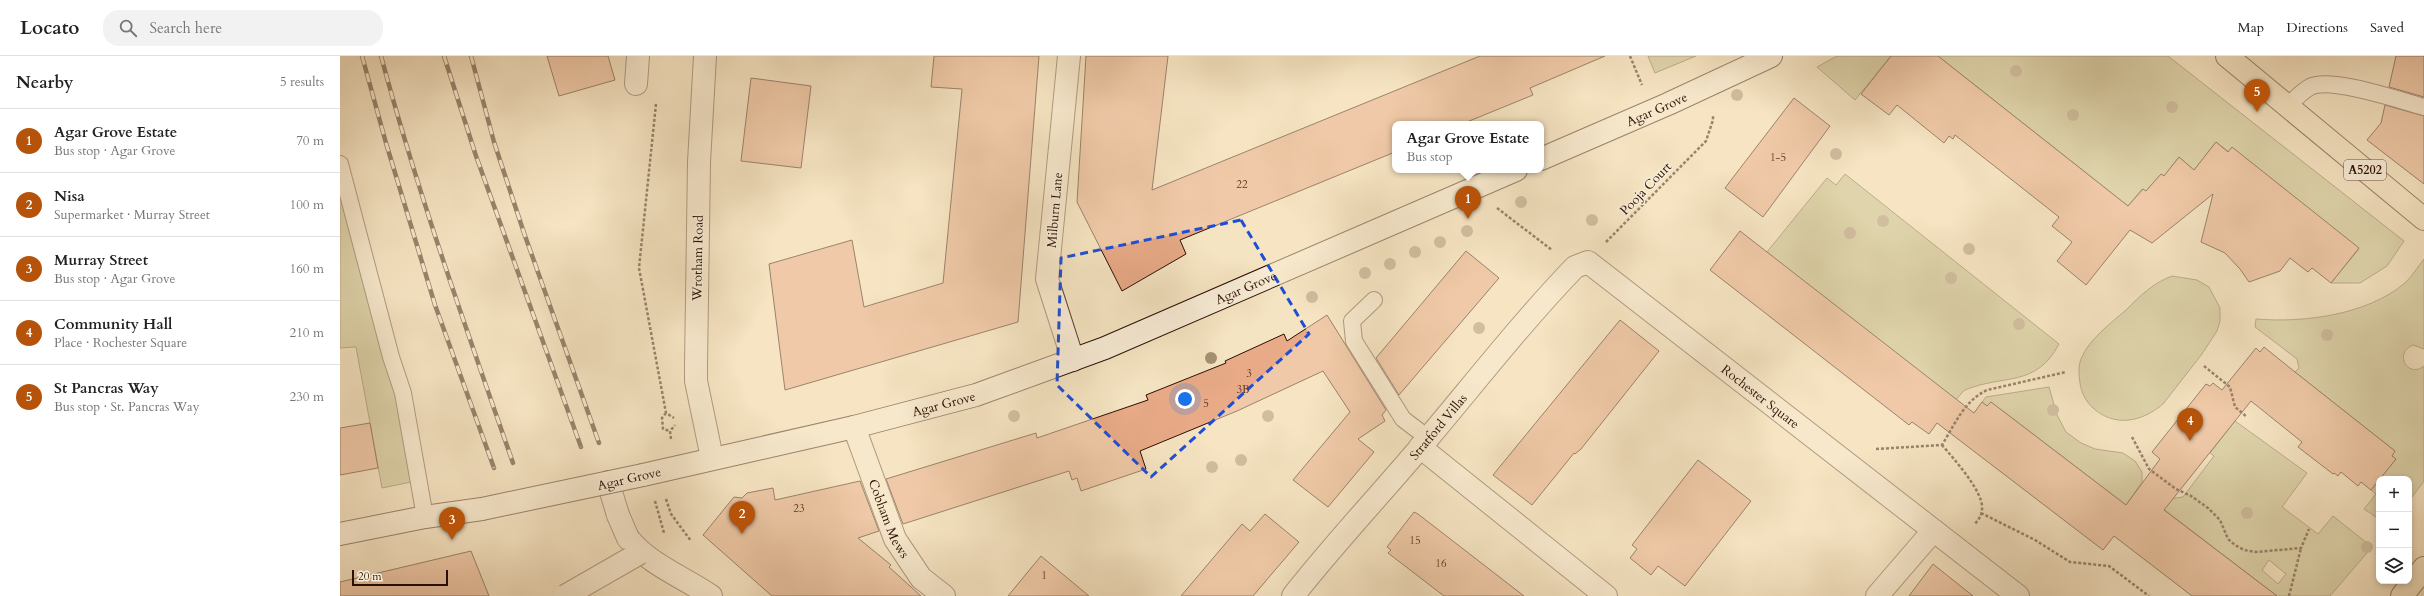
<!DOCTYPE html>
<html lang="en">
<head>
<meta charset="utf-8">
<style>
	body { margin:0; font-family:Cardo,serif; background:#f2f2f2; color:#222 }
	.controls { position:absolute; right:12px; bottom:12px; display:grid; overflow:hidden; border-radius:8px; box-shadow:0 2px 6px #0003 }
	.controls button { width:36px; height:36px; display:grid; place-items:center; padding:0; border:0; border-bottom:1px solid #e0e0e0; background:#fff; color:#222; font:20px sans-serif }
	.scale { position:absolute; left:12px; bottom:10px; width:96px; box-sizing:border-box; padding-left:4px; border:2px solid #2c0f03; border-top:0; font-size:11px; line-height:14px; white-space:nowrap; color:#2c0f03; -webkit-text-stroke:3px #f8edd7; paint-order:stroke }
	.you { position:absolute; left:845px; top:343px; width:14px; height:14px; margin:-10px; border:3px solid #fff; border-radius:50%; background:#1a73e8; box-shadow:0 0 0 6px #1a73e833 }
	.badge { display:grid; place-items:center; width:26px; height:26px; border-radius:50%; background:#b45309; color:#fff; font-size:13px; font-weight:700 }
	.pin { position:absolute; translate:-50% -33px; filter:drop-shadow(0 1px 2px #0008) }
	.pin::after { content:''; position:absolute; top:21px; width:14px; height:12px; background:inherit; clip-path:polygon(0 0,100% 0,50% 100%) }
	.popup { position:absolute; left:1052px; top:65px; width:152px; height:52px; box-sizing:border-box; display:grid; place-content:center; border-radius:8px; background:#fff; filter:drop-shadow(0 1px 3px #0005); font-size:13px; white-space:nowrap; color:#767676 }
	.popup b { font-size:15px; color:#222 }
	.popup::after { content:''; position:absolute; left:50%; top:100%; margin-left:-8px; border:8px solid transparent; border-top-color:#fff }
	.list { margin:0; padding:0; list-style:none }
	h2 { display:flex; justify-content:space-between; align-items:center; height:52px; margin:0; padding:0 16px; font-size:17px }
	h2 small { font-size:13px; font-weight:400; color:#767676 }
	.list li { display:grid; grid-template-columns:26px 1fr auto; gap:12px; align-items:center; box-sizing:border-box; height:64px; padding:0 16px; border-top:1px solid #e0e0e0 }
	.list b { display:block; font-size:15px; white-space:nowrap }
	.list p { margin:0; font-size:13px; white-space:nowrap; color:#767676 }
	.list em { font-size:13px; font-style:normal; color:#767676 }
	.icon { flex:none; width:22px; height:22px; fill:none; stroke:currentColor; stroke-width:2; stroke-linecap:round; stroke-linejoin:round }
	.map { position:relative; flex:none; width:2084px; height:540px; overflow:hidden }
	header { display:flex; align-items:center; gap:24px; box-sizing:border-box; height:56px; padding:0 20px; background:#fff; border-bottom:1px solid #e0e0e0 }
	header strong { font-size:19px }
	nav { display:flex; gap:22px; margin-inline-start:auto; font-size:14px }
	.search { width:280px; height:36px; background:#f2f2f2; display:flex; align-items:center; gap:10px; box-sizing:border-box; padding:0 14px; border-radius:16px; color:#767676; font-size:15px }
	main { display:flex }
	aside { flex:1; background:#fff }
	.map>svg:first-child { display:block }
	.green { fill:#c4c18e; stroke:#786848; fill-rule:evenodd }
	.building { fill:#e8aa87; stroke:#2c0f03 }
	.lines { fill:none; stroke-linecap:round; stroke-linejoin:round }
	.lane-casing { stroke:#5e4433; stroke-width:18 }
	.street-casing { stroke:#5e4433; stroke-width:24 }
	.secondary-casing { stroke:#2c0f03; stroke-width:24 }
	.primary-casing { stroke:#2c0f03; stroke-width:24 }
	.highway-casing { stroke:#2c0f03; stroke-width:24 }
	.path { stroke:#2c0f03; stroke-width:2.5; stroke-dasharray:3 2; stroke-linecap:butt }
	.lane { stroke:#f8edd7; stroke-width:16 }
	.street { stroke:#f8edd7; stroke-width:22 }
	.secondary { stroke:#f8edd7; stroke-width:22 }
	.primary { stroke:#f5e4c2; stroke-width:22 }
	.highway { stroke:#f5e4c2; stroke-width:22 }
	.rail-casing { stroke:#2c0f03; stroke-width:4.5 }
	.rail { stroke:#f8edd7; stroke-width:3; stroke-dasharray:9; stroke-linecap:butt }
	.street-bridge-casing { stroke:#5e4433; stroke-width:24; stroke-linecap:butt }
	.secondary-bridge-casing { stroke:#2c0f03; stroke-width:24; stroke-linecap:butt }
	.street-bridge { stroke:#f8edd7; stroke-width:22 }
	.secondary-bridge { stroke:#f8edd7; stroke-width:22 }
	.tree { fill:#a49174 }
	.marked { fill:none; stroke:#1d4ed8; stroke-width:3; stroke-dasharray:8 5; stroke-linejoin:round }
	.labels { text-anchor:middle; stroke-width:3; stroke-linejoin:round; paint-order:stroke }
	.number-label { font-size:11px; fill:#5b3624 }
	.shield { fill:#f8edd7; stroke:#695243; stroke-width:1 }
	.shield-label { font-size:12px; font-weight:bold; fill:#2c0f03 }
	.street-label { font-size:13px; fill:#2c0f03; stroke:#f8edd7 }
</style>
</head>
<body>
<header>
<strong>Locato</strong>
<div class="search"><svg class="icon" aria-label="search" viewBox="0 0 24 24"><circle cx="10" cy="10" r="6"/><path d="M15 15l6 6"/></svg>Search here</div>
<nav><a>Map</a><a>Directions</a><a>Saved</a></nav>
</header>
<main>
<aside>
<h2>Nearby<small>5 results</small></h2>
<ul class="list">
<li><span class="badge">1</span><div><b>Agar Grove Estate</b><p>Bus stop · Agar Grove</p></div><em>70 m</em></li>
<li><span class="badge">2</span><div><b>Nisa</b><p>Supermarket · Murray Street</p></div><em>100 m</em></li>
<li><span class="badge">3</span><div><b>Murray Street</b><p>Bus stop · Agar Grove</p></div><em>160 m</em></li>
<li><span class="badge">4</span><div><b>Community Hall</b><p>Place · Rochester Square</p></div><em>210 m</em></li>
<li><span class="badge">5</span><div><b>St Pancras Way</b><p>Bus stop · St. Pancras Way</p></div><em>230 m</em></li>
</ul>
</aside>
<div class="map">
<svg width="2084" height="540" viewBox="0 0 2084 540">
	<rect width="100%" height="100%" fill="#f5e4c2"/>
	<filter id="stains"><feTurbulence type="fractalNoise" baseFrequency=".005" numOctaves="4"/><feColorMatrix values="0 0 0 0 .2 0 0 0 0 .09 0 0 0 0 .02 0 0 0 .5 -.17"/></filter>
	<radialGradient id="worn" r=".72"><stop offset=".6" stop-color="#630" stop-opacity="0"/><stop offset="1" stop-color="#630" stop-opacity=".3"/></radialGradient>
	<path class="green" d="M 1308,0 L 1356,0 L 1315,17 Z
		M 1497,0 L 1551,0 L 1515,44 L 1477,11 Z
		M 1598,0 L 1828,0 L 2064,185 L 2047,210 L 2020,227 L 1991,227 L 2019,193 L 1876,86 L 1854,114 L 1839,101 L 1824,120 L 1821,118 L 1806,135 L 1802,133 L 1788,150 Z
		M 1505,118 L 1719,288 C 1696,332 1663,318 1625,334 C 1621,337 1616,344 1613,348 L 1427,196 L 1487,122 L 1496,129 Z
		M 0,133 L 60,336 L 71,426 L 42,432 L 16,291 L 0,292 Z
		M 2084,203 L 2084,293 L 2073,289 C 2053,297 2068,323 2084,310 L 2084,425 L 2069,445 L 2069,423 L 2040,423 L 2056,403 L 2052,400 L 2055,395 L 1955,316 L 1959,312 L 1957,303 L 1915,271 L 1916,263 C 1964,267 2027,259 2065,227 C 2072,220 2078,211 2084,203 Z
		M 1832,220 L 1857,224 L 1869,231 L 1880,252 L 1880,265 L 1877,275 L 1862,298 L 1823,348 C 1802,366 1774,372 1752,351 C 1746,345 1741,336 1740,327 C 1739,319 1738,311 1741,303 C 1749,283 1770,268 1786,254 C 1800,240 1813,227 1832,220 Z
		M 1709,331 L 1717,359 L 1726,376 L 1741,387 L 1755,393 L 1783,397 L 1795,405 L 1802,416 L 1802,426 L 1786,449 L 1651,346 L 1647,350 L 1642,346 L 1646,341 Z
		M 1895,365 L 1967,417 L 1942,451 L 1978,478 L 1993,460 L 2032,491 L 1990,540 L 1937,540 L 1813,445 L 1843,441 L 1874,400 L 1870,397 ZM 1929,504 L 1946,518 L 1938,528 L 1922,514 Z
		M 2039,424 L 2039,463 L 2024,453 L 2036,438 L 2031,434 Z"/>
	<path class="building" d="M 207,0 L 268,0 L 275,24 L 219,40 Z
		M 594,0 L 699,0 L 678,266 L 445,334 L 429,208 L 512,184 L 524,251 L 603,227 L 622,33 L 591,31 Z
		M 746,0 L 828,0 L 812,134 L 1140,0 L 1265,0 L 1190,32 L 1193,39 L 1122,68 L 1055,68 L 1055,96 L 840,184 L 846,198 L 782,235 L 737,146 Z
		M 1551,0 L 1598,0 L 1788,150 L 1803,133 L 1806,135 L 1821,118 L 1824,120 L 1839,101 L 1854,114 L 1876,86 L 1888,96 L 1892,91 L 2019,192 L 1991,227 L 1972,212 L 1968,216 L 1950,202 L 1940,215 L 1909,226 L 1900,213 L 1885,197 L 1861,186 L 1873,138 L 1812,187 L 1790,174 L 1746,229 L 1717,205 L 1732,186 L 1712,170 L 1719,161 L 1615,79 L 1613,83 L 1609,80 L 1604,87 L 1557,49 L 1549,59 L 1521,38 Z
		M 2056,0 L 2084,0 L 2084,41 L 2049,31 Z
		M 411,22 L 471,30 L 461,112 L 401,105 Z
		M 1454,42 L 1490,70 L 1423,161 L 1385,132 Z
		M 2045,49 L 2084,60 L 2084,128 L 2027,84 L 2041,67 Z
		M 1400,175 L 1634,357 L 1642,346 L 1647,350 L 1651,346 L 1786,449 L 1820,403 L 1812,396 L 1866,328 L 1870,330 L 1873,327 L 1882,334 L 1916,292 L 1920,296 L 1924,291 L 1955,316 L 2055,395 L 2052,400 L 2056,403 L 2031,434 L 2021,426 L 2018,430 L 2001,416 L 1998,420 L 1994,417 L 1993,418 L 1958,391 L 1962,386 L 1911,345 L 1824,454 L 1937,540 L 1852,540 L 1774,480 L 1763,494 L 1597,367 L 1589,378 L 1572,366 L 1569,369 L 1370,214 Z
		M 1126,195 L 1159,222 L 1059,339 L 1036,302 Z
		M 987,259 L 1046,354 L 1042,359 L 1045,365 L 1018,383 L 1034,396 L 988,451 L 953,424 L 1010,356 L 983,315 L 897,355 L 800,395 L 806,413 L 741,435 L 737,422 L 732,424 L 729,415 L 563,468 L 546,423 L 696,377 L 697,382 L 808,344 L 806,339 L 886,307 L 885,305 L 944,278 L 947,285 Z
		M 1280,264 L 1319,295 L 1241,393 L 1235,398 L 1234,397 L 1192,449 L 1153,419 Z
		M 30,367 L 38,412 L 0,419 L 0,372 Z
		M 1358,404 L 1411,445 L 1345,530 L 1318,510 L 1311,519 L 1290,502 L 1297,493 L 1292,489 Z
		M 520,425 L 539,475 L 518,482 L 551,509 L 549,511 L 581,540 L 432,540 L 363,479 L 394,441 L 402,442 L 407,437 L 433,432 L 435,444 Z
		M 1074,456 L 1078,458 L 1184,540 L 1104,540 L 1048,497 L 1051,494 L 1047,491 Z
		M 925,458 L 959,486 L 913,540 L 841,540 L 902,468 L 910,475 Z
		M 131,495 L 149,540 L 0,540 L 0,526 Z
		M 701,500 L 749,540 L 668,540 Z
		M 1593,508 L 1633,540 L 1569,540 Z"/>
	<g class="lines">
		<defs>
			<path id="lane" d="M 1947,51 C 1954,44 1962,35 1970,31 C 1990,20 2062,45 2084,51
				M 0,108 L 51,301 L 63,337 L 85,461
				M 1034,244 L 1012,265 L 1014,285 L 1063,363 L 1088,382"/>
			<g id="street">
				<path d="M 365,0 L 359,106 L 356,310 L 356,325 L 372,402"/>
				<path d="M 729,0 L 707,223 L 733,304"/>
				<path d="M 296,28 L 298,0"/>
				<path id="s1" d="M 514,371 L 555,483 L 581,522 L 604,540"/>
				<path d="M 1080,391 L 1266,540"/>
				<path d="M 268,426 L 278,459"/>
				<path d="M 288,482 C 311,510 342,520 371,540"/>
				<path id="s2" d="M 953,540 C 996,485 1044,435 1089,381 C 1137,324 1183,265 1235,211 L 1248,206 L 1678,540"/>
				<path d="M 1537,540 L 1593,475"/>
			</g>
			<g id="secondary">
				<path id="s3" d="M 1201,103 L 1328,48 L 1431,0"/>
				<path id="s4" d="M 303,419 L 514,371 L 636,339 L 765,292 L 1176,114"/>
				<path d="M 0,478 L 85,461 L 142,453"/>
			</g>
			<path id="primary" d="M 1887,0 L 2084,163"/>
			<path id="highway" d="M 2062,540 L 2084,512"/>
		</defs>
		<use href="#lane" class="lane-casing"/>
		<use href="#street" class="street-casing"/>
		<use href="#secondary" class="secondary-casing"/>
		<use href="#primary" class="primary-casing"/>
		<use href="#highway" class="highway-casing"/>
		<path class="path" d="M 1290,0 L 1302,29
			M 316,48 L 299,212 L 326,357 L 334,362
			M 1157,152 L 1212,194
			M 1266,186 L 1366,85 L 1373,64 L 1373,59
			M 1864,310 L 1890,331 L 1895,351 L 1907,361
			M 326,357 L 322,362 L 323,373 L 330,375
			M 1792,381 L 1809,413 L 1836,433 L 1851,440 L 1868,452 L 1880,464 L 1888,483 L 1895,489 L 1904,494 L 1916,496 L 1961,492 L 1969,473
			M 331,383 L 330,375 L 335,369
			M 1602,389 C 1613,402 1644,436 1642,453 C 1642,460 1638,464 1634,469
			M 1536,393 L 1602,389 C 1615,368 1624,345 1647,334 L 1726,316
			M 326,443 L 331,458 L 351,485
			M 315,445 L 324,477
			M 1641,457 L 1695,484 L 1730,506 L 1769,510 L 1809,540
			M 1949,540 L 1961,492"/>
		<use href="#lane" class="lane"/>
		<use href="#street" class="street"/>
		<use href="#secondary" class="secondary"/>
		<use href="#primary" class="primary"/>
		<use href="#highway" class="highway"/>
		<defs>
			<path id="rail" d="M 22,0 L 46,87 L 95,249 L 154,412
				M 41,0 C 78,138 126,272 173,407
				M 104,0 L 136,100 L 241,391
				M 131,0 L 154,86 L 184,177 L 259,387"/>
		</defs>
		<use href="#rail" class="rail-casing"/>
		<use href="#rail" class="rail"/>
		<defs>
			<path id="street-bridge" d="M 278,459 L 288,482
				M 225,540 L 300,497"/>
			<path id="secondary-bridge" d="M 142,453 L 303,419"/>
		</defs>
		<use href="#street-bridge" class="street-bridge-casing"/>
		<use href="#secondary-bridge" class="secondary-bridge-casing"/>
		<use href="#street-bridge" class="street-bridge"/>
		<use href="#secondary-bridge" class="secondary-bridge"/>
	</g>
	<g class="tree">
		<circle cx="1676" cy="15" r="6"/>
		<circle cx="1397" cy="39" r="6"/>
		<circle cx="1832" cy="51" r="6"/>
		<circle cx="1733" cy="59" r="6"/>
		<circle cx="1496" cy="98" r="6"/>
		<circle cx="1181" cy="146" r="6"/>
		<circle cx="1252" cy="164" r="6"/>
		<circle cx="1543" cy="165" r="6"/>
		<circle cx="1127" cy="175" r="6"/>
		<circle cx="1510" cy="177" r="6"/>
		<circle cx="1100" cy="186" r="6"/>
		<circle cx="1629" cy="193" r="6"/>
		<circle cx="1075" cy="196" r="6"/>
		<circle cx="1050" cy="208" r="6"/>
		<circle cx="1025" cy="217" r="6"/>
		<circle cx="1611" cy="222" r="6"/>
		<circle cx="972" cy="241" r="6"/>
		<circle cx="1679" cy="268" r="6"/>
		<circle cx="1139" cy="272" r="6"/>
		<circle cx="1987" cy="279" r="6"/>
		<circle cx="871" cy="302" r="6"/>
		<circle cx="1713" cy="354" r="6"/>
		<circle cx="674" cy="360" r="6"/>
		<circle cx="928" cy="360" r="6"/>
		<circle cx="901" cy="404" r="6"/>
		<circle cx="872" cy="411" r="6"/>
		<circle cx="1907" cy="457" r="6"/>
		<circle cx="2027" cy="491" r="6"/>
	</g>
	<path d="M0 0H2084V540H0ZM 901,164 L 969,278 L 811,421 L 717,329 L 721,202 Z" fill="#f5e4c2" fill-opacity=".55" fill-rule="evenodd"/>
	<path class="marked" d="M 901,164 L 969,278 L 811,421 L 717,329 L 721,202 Z"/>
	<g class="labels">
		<g class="number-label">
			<text x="1438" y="105">1-5</text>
			<text x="902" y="132">22</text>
			<text x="909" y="321">3</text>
			<text x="903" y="337">3B</text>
			<text x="866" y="351">5</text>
			<text x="459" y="456">23</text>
			<text x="1075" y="488">15</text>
			<text x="1101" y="511">16</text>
			<text x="704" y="523">1</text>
		</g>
		<rect class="shield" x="2004" y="104" width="42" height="20" rx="3"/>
		<g class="shield-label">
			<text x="2025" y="118">A5202</text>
		</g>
		<g class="street-label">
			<text dy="5" stroke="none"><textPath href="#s3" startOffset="126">Agar Grove</textPath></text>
			<text transform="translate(1305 132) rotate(-46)" y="5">Pooja Court</text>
			<text transform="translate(714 154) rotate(-85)" y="5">Milburn Lane</text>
			<text transform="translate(357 202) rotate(-89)" y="5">Wrotham Road</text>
			<text dy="5" stroke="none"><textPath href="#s4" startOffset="633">Agar Grove</textPath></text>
			<text dy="5" stroke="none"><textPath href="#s2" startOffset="666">Rochester Square</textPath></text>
			<text dy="5" stroke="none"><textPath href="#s4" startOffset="309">Agar Grove</textPath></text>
			<text dy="5" stroke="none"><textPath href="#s2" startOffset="223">Stratford Villas</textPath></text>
			<text transform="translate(289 422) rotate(-13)" y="5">Agar Grove</text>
			<text dy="5" stroke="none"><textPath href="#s1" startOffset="98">Cobham Mews</textPath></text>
		</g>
	</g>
	<rect width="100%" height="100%" filter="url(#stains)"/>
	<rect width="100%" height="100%" fill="url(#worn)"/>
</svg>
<div class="controls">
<button>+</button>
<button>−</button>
<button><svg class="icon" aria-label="layers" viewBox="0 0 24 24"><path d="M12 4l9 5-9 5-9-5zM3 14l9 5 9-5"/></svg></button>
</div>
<div class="scale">20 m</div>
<div class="you"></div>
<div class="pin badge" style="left:1128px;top:163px">1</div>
<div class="popup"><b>Agar Grove Estate</b>Bus stop</div>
<div class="pin badge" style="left:402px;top:478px">2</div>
<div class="pin badge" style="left:112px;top:484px">3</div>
<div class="pin badge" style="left:1850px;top:385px">4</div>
<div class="pin badge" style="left:1917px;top:56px">5</div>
</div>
</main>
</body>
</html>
